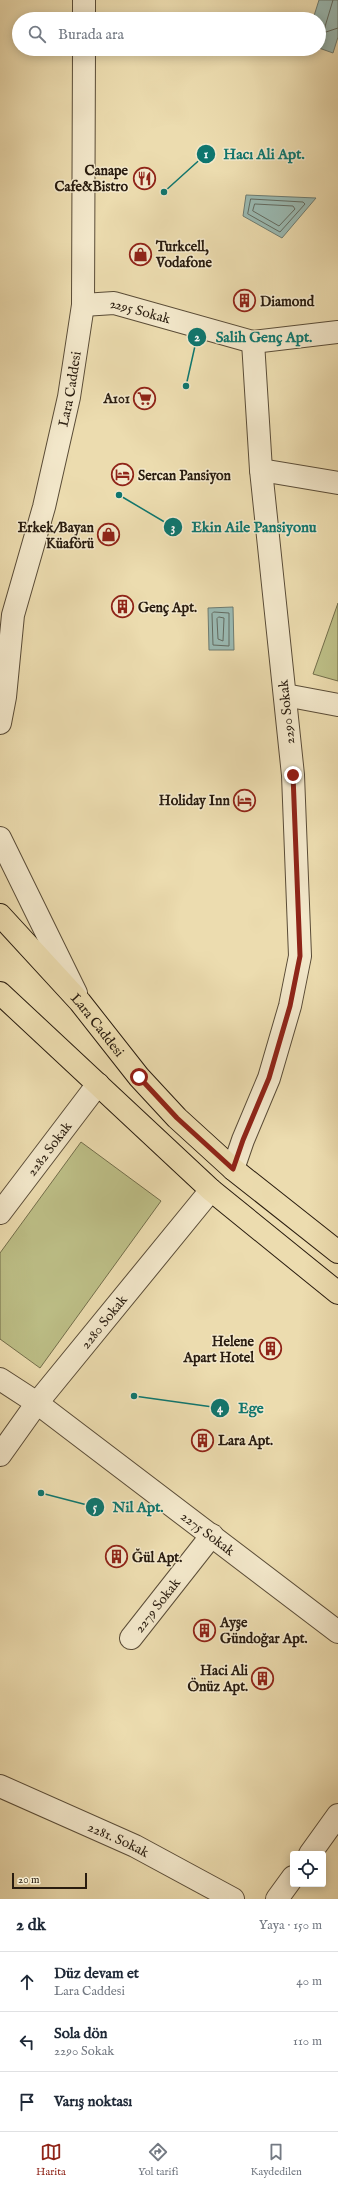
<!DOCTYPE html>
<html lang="tr">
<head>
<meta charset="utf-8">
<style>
	body { margin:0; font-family:"IM FELL English",serif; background:#f6f6f7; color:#1f2937 }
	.controls { position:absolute; right:12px; bottom:12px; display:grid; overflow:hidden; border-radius:4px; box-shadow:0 2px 10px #0003 }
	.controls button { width:36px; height:36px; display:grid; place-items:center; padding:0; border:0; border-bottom:1px solid #e0e1e3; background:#fff; color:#1f2937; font:20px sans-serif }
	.scale { position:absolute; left:12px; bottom:10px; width:75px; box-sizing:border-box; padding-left:4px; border:2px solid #291c0f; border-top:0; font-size:11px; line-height:14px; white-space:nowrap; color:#291c0f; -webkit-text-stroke:3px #f3e8cb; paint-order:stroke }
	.stop { position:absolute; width:12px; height:12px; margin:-9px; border:3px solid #8f2418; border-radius:50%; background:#fff }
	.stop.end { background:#8f2418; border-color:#fff; box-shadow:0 1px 4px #0008 }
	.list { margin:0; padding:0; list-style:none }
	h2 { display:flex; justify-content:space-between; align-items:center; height:52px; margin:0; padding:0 16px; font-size:17px }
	h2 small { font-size:13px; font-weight:400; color:#747a83 }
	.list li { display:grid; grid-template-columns:26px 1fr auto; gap:12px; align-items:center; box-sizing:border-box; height:60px; padding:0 16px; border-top:1px solid #e0e1e3 }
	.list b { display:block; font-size:15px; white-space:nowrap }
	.list p { margin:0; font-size:13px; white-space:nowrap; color:#747a83 }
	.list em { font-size:13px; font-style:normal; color:#747a83 }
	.icon { flex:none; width:22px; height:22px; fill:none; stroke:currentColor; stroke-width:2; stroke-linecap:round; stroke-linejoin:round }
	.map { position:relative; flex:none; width:338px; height:1899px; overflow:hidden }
	.search { position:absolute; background:#fff; box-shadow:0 2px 10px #0003; left:12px; right:12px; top:12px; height:44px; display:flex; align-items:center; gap:10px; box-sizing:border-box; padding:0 14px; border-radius:22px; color:#747a83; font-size:15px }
	.sheet { height:232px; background:#fff }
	nav { display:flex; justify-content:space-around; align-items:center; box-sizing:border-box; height:56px; border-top:1px solid #e0e1e3; background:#fff; font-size:11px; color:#747a83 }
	nav a { display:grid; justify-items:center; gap:2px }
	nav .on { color:#8f2418 }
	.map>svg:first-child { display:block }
	.green { fill:#bdbf87; stroke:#736e4b }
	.water { fill:#9abab3; stroke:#6d7b71 }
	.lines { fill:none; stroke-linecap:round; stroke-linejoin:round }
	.shore { stroke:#626b61; stroke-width:1 }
	.minor-casing { stroke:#5a4c37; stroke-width:24 }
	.tertiary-casing { stroke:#5a4c37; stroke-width:24 }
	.primary-casing { stroke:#291c0f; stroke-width:24 }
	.minor { stroke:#f3e8cb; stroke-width:22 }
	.tertiary { stroke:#f3e8cb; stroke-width:22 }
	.primary { stroke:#ecdcaf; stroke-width:22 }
	.route { stroke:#8f2418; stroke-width:5 }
	.labels { text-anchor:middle; stroke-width:3; stroke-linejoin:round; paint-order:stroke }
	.poi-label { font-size:14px; font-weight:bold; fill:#291c0f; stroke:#f3e8cb; text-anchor:start }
	.street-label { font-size:14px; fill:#291c0f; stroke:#f3e8cb }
	.leader { fill:none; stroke:#0f766e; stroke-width:1.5 }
	.callout-dot { fill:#0f766e; stroke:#f3e8cb; stroke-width:1.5 }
	.mark-label { font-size:12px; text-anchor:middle; font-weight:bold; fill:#fff }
	.callout-label { font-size:15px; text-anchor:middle; font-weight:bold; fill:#0f766e; stroke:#f3e8cb; stroke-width:3; stroke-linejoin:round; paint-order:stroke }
</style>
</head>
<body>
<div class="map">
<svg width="338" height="1899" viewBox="0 0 338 1899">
	<rect width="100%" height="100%" fill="#ecdcaf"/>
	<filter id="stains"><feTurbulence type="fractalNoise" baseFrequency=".005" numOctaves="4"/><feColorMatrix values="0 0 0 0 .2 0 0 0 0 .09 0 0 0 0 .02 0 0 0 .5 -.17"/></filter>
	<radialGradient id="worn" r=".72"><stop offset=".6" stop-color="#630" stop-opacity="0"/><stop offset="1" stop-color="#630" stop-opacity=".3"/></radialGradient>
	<path class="green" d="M 338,603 L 338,681 L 313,674 Z
		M 81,1142 L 161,1201 L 40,1368 L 0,1339 L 0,1253 Z"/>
	<path class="water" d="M 319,0 L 338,0 L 338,37 L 333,53 L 319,48 L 319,19 L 313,19 Z
		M 246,195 L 316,198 L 282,238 L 243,216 Z
		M 233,607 L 234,650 L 209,650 L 208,608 Z"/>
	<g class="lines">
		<path class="shore" d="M 333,0 L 324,30 L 326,32 L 338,28
			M 251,199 L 303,202 L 305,204 L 280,232 L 248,214 Z
			M 255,204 L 293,206 L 295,209 L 279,226 L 253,211 Z
			M 214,612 L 229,613 L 229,646 L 213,645 L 212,614 Z
			M 219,617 L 224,618 L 223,641 L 218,639 L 217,619 Z"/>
		<defs>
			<g id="minor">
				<path id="s1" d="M 83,305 L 114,303 L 253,342 L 338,332"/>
				<path d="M 261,470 L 338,483"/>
				<path d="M 285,695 L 338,705"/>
				<path d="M 233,1169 L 243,1140 L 269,1078 L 290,1006 L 300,956 L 293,775 L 261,470 L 253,342"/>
				<path id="s2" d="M 0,1213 L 98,1084"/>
				<path id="s3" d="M 0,1379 L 37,1403 L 338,1632"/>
				<path id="s4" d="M 0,1455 L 37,1403 L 211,1190"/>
				<path id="s5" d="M 131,1638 L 212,1535"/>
				<path id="s6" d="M 0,1786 L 135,1846 L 233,1899"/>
			</g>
			<g id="tertiary">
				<path d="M 84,0 L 84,19"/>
				<path id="s7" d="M 0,723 L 5,697 L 13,615 L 44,507 L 69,397 L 83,305 L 84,49"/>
				<path d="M 0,838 L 76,993"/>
				<path d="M 310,1854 L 338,1815"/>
				<path d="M 277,1899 L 293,1877"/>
			</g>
			<g id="primary">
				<path id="s8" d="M 0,915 L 80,1002 L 139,1077 L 177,1118 L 233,1169 L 338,1252"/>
				<path d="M 0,993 L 211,1190 L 338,1293"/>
			</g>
		</defs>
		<use href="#minor" class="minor-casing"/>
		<use href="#tertiary" class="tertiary-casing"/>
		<use href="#primary" class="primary-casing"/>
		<use href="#minor" class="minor"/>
		<use href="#tertiary" class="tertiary"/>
		<use href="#primary" class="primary"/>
	</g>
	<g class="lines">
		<path class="route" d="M 139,1077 L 177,1118 L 233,1169 L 243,1140 L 269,1078 L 290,1006 L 300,956 L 293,775"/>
	</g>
	<defs>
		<symbol id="restaurant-ring" viewBox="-11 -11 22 22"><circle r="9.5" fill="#f3e8cb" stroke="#8f2418" stroke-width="1.5"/><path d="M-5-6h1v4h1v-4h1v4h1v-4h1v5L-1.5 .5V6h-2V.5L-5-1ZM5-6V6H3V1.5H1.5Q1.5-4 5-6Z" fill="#8f2418"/></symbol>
		<symbol id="shop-ring" viewBox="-11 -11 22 22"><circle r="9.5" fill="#f3e8cb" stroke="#8f2418" stroke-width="1.5"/><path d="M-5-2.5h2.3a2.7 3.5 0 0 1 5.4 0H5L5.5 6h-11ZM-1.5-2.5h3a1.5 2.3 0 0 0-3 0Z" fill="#8f2418"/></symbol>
		<symbol id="building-ring" viewBox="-11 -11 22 22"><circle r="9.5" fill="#f3e8cb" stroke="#8f2418" stroke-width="1.5"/><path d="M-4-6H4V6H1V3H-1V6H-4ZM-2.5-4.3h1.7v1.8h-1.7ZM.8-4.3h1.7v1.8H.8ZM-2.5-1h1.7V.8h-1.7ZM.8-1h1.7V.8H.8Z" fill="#8f2418"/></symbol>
		<symbol id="supermarket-ring" viewBox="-11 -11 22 22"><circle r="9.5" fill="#f3e8cb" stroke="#8f2418" stroke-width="1.5"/><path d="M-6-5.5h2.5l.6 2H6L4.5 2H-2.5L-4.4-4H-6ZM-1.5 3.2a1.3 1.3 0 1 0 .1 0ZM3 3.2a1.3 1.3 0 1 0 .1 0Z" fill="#8f2418"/></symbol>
		<symbol id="hotel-ring" viewBox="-11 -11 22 22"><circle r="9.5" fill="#f3e8cb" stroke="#8f2418" stroke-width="1.5"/><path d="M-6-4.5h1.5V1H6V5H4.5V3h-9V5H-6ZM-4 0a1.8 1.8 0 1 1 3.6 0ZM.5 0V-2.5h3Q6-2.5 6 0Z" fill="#8f2418"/></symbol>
	</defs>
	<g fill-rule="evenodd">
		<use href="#restaurant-ring" x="132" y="166" width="25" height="25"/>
		<use href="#shop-ring" x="128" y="242" width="25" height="25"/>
		<use href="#building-ring" x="232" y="288" width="25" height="25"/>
		<use href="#supermarket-ring" x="132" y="386" width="25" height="25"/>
		<use href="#hotel-ring" x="110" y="462" width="25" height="25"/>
		<use href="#shop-ring" x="96" y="522" width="25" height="25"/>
		<use href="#building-ring" x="110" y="594" width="25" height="25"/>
		<use href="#hotel-ring" x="232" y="788" width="25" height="25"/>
		<use href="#building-ring" x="258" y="1336" width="25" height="25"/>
		<use href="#building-ring" x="190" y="1428" width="25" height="25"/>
		<use href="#building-ring" x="104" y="1544" width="25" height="25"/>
		<use href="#building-ring" x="192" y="1618" width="25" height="25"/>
		<use href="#building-ring" x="250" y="1666" width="25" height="25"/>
	</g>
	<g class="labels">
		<g class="poi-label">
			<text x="128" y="175" text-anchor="end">Canape<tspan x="128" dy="16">Cafe&amp;Bistro</tspan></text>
			<text x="156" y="251">Turkcell,<tspan x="156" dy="16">Vodafone</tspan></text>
			<text x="260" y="306">Diamond</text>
			<text x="130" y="403" text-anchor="end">A101</text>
			<text x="138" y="480">Sercan Pansiyon</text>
			<text x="94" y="532" text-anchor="end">Erkek/Bayan<tspan x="94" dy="16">Küaförü</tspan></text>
			<text x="138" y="612">Genç Apt.</text>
			<text x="230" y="805" text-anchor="end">Holiday Inn</text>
			<text x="254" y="1346" text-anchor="end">Helene<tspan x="254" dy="16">Apart Hotel</tspan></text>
			<text x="218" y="1445">Lara Apt.</text>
			<text x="132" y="1562">Ğül Apt.</text>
			<text x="220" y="1627">Ayşe<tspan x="220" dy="16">Gündoğar Apt.</tspan></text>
			<text x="248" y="1675" text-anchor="end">Haci Ali<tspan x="248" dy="16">Önüz Apt.</tspan></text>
		</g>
		<g class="street-label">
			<text dy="5" stroke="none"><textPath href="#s1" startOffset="58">2295 Sokak</textPath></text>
			<text dy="5" stroke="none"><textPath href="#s7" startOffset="342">Lara Caddesi</textPath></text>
			<text transform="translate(286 712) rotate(-96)" y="5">2290 Sokak</text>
			<text dy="5" stroke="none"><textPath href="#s8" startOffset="147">Lara Caddesi</textPath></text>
			<text dy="5" stroke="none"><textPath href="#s2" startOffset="81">2282 Sokak</textPath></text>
			<text dy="5" stroke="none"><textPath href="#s4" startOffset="169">2280 Sokak</textPath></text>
			<text dy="5" stroke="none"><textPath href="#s3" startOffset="259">2275 Sokak</textPath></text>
			<text dy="5" stroke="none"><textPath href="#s5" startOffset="42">2279 Sokak</textPath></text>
			<text dy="5" stroke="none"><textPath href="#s6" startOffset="130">2281. Sokak</textPath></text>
		</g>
	</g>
	<path class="leader" d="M164 192L206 154M186 386L197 337M119 495L173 527M134 1396L220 1408M41 1493L95 1507"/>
	<g class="callout-dot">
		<circle cx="164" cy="192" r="4"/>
		<circle cx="186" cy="386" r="4"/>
		<circle cx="119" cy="495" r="4"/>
		<circle cx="134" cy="1396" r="4"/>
		<circle cx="41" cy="1493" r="4"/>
		<circle cx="206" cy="154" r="10"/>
		<circle cx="197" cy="337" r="10"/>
		<circle cx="173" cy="527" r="10"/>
		<circle cx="220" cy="1408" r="10"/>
		<circle cx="95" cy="1507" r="10"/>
	</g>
	<g class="mark-label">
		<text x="206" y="158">1</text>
		<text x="197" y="341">2</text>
		<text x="173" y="531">3</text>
		<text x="220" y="1412">4</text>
		<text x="95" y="1511">5</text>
	</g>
	<g class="callout-label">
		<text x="264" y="159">Hacı Ali Apt.</text>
		<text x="264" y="342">Salih Genç Apt.</text>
		<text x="254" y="532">Ekin Aile Pansiyonu</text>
		<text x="251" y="1413">Ege</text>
		<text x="138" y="1512">Nil Apt.</text>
	</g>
	<rect width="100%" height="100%" filter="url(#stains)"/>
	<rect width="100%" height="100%" fill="url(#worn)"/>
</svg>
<div class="controls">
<button><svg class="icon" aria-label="locate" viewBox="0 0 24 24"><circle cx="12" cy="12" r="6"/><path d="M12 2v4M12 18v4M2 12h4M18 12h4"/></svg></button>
</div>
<div class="scale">20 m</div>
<div class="stop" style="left:139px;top:1077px"></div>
<div class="stop end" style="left:293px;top:775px"></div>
<div class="search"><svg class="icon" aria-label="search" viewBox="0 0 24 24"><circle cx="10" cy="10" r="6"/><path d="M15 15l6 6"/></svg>Burada ara</div>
</div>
<section class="sheet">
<h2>2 dk<small>Yaya · 150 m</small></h2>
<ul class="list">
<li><svg class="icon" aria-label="ahead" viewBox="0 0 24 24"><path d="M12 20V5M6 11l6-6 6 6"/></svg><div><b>Düz devam et</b><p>Lara Caddesi</p></div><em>40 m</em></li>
<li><svg class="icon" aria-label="left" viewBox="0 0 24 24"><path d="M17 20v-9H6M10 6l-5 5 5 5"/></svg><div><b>Sola dön</b><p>2290 Sokak</p></div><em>110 m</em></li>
<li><svg class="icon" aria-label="arrive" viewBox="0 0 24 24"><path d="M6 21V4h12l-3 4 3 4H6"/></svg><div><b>Varış noktası</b></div></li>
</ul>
</section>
<nav>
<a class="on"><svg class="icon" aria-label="map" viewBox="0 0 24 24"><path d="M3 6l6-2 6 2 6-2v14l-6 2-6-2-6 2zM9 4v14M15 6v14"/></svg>Harita</a>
<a><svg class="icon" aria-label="directions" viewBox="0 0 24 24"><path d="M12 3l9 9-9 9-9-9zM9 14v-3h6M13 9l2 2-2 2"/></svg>Yol tarifi</a>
<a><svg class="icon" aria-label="saved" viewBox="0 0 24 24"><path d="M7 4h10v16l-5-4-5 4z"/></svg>Kaydedilen</a>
</nav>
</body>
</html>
